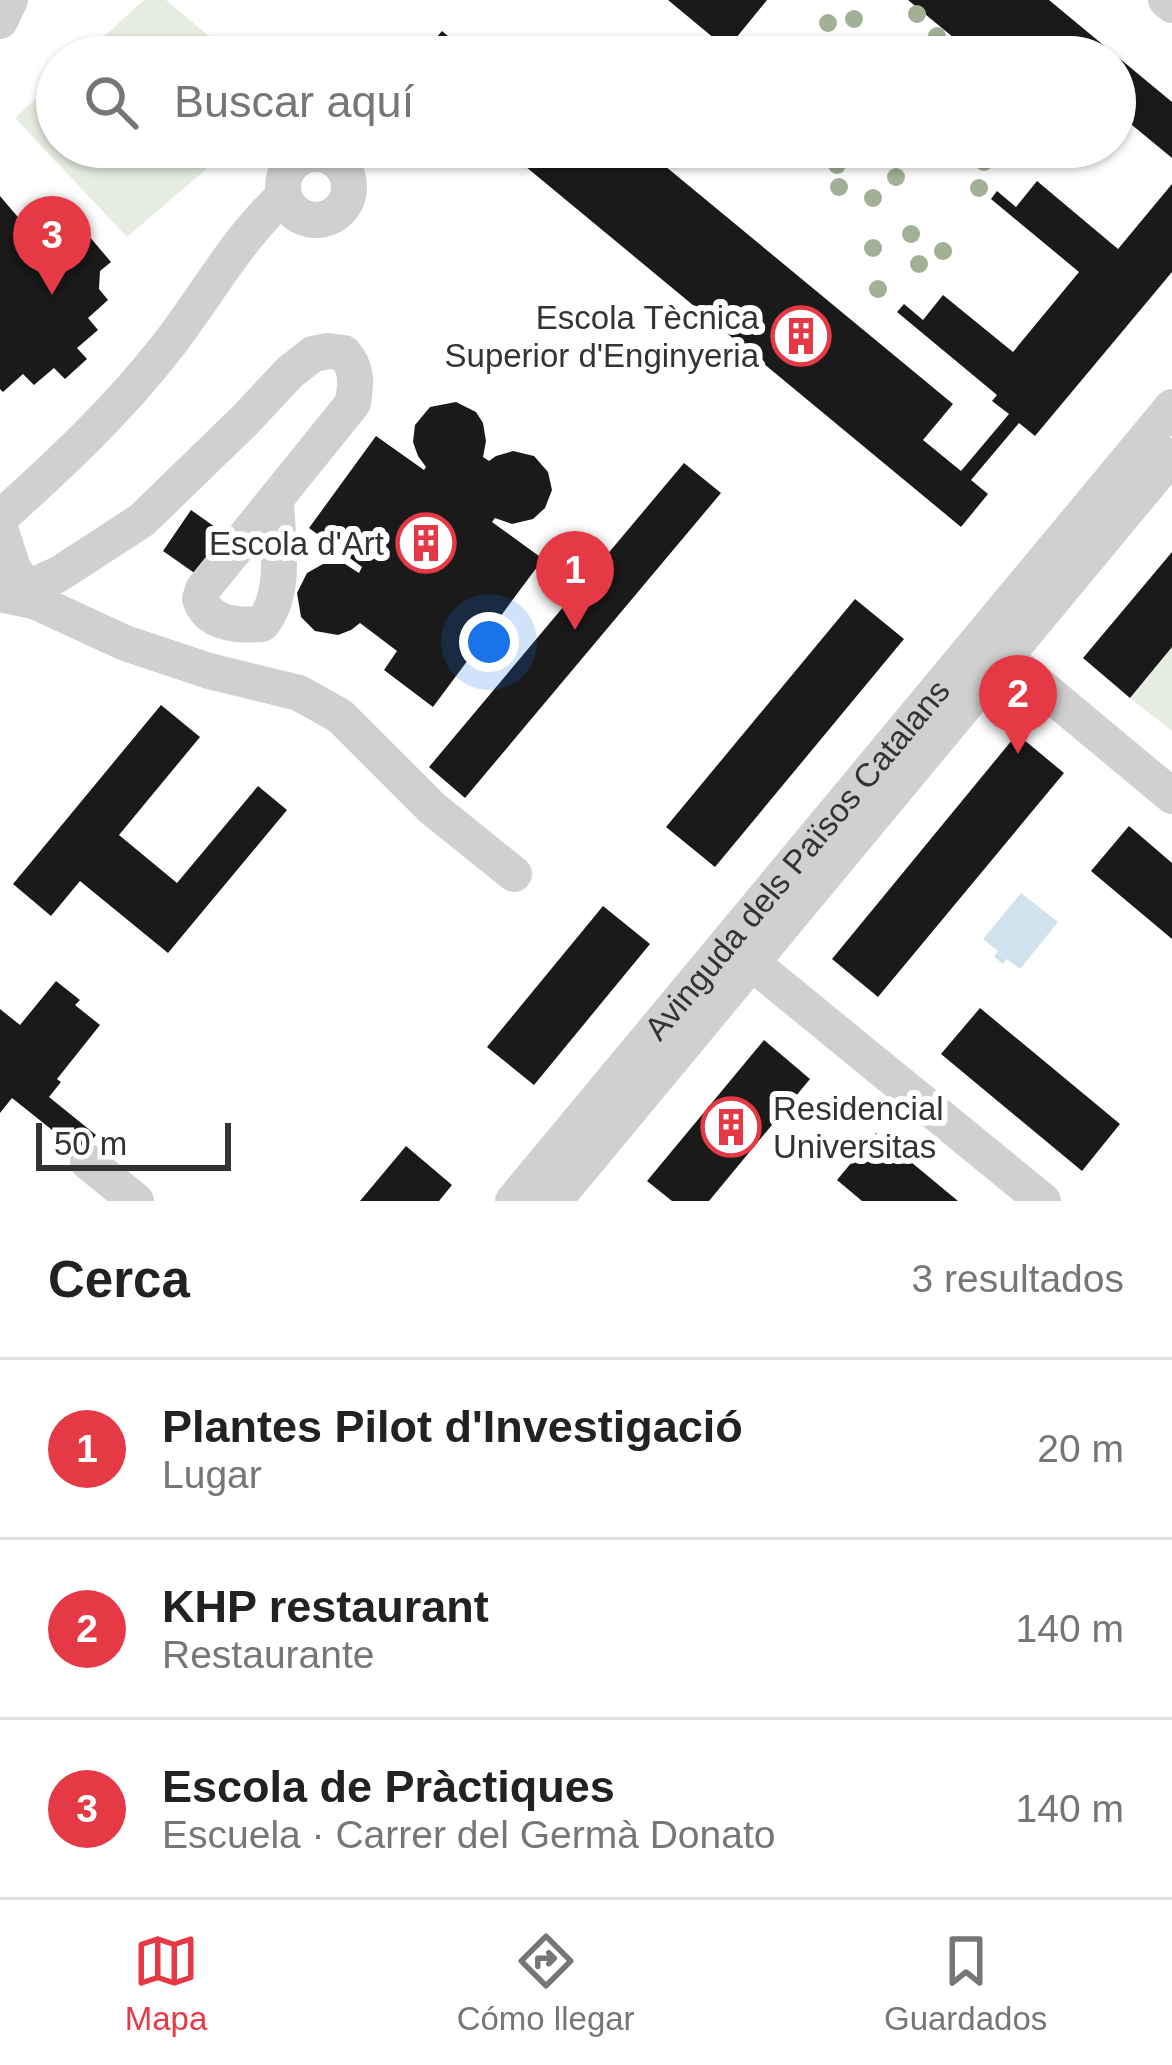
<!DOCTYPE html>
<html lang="es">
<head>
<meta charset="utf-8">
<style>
	body { margin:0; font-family:Helvetica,sans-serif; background:#f6f6f6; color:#222 }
	.scale { position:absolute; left:36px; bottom:30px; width:195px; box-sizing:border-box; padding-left:12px; border:6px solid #333; border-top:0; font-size:33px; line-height:42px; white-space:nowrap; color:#333; -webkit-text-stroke:9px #fff; paint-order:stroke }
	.you { position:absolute; left:489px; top:642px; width:42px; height:42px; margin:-30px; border:9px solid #fff; border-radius:50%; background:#1a73e8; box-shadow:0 0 0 18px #1a73e833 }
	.badge { display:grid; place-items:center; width:78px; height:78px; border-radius:50%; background:#e63946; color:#fff; font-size:39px; font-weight:700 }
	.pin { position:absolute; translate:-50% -99px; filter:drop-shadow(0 3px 6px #0008) }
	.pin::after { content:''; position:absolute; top:63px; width:42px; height:36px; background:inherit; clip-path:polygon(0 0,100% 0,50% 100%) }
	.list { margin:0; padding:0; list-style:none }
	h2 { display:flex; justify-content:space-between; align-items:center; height:156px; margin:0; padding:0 48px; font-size:51px }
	h2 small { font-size:39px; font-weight:400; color:#767676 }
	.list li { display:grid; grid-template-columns:78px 1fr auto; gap:36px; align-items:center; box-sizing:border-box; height:180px; padding:0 48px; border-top:3px solid #e0e0e0 }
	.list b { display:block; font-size:45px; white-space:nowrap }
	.list p { margin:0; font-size:39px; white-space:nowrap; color:#767676 }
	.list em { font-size:39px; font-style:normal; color:#767676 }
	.icon { flex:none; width:66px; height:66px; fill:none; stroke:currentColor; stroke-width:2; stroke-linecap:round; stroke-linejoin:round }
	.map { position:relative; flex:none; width:1172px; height:1201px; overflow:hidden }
	.search { position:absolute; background:#fff; box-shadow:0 3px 9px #0004; left:36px; right:36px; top:36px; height:132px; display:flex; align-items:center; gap:30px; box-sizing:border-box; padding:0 42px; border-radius:66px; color:#767676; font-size:45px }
	.sheet { height:696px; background:#fff }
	nav { display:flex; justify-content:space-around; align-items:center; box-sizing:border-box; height:168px; border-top:3px solid #e0e0e0; background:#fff; font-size:33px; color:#767676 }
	nav a { display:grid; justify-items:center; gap:6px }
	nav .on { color:#e63946 }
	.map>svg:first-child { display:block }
	.green { fill:#e6ecdf }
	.water { fill:#cfe2ee }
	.building { fill:#1a1a1a }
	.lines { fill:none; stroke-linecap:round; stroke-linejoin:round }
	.minor { stroke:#d0d0d0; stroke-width:36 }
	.tree { fill:#a2b095 }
	.labels { text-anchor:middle; stroke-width:12; stroke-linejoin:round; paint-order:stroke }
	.poi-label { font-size:33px; fill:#333; stroke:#fff; text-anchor:end }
	.street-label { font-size:33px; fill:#333; stroke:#fff }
</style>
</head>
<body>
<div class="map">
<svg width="1172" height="1201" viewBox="0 0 1172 1201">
	<rect width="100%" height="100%" fill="#fff"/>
	<path class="green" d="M 144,0 L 166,0 L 234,57 L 81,57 Z
		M 57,79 L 57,147 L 232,147 L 127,237 L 15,118 Z
		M 1172,647 L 1172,731 L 1130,698 Z"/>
	<path class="water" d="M 1021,893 L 1058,922 L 1020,969 L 1007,959 L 1003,964 L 994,957 L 998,951 L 983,939 Z"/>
	<path class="building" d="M 668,0 L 767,0 L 727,49 Z
		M 908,0 L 1049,0 L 1172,102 L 1172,158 L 1115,111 L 1115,57 L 977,57 Z
		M 442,31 L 473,57 L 420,57 Z
		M 502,147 L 642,147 L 953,404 L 923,440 L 961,471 L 1009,414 L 992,401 L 997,395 L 897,312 L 904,304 L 923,320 L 943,295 L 1013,352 L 1079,272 L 991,199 L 997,191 L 1016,207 L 1037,181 L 1118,249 L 1172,184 L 1172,272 L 1035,436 L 1019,423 L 971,480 L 988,494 L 961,527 Z
		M 0,196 L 34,236 L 44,227 L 62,247 L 83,229 L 111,262 L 100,271 L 99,289 L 108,300 L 88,318 L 98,330 L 77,348 L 87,359 L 65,379 L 54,368 L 34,385 L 23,374 L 3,392 L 0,389 Z
		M 456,402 L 476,412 L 483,423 L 486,441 L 483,457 L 489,461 L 496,456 L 513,451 L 534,456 L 548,472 L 552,490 L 545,508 L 533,519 L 512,524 L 495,518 L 492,522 L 543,559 L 433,707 L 384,670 L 397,651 L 360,623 L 351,630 L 338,635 L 315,631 L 301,617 L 297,593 L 307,573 L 323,564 L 345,564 L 359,573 L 362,567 L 309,528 L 376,436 L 424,470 L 426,467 L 418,456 L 413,442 L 415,425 L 430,407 Z
		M 684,463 L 721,493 L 465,798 L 429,767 Z
		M 191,510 L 232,539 L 203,579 L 163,551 Z
		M 1172,552 L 1172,647 L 1130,698 L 1083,658 Z
		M 855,599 L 904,639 L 715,867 L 666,827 Z
		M 161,705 L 200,737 L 119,835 L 177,883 L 258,786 L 287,810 L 168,953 L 80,881 L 51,916 L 13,884 Z
		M 1017,734 L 1064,773 L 878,997 L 832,959 Z
		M 1129,826 L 1172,863 L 1172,939 L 1091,871 Z
		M 603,906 L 650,944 L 534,1085 L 487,1047 Z
		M 56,981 L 80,1000 L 75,1005 L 100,1025 L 57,1079 L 61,1082 L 49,1097 L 96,1135 L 81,1153 L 12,1098 L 0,1113 L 0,1009 L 20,1025 Z
		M 980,1008 L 1120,1124 L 1082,1171 L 941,1054 Z
		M 764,1040 L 810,1079 L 709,1201 L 672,1201 L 647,1181 Z
		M 876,1133 L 958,1201 L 862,1201 L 837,1180 Z
		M 406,1146 L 452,1185 L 439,1201 L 360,1201 Z"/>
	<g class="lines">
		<g class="minor">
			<path d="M 1166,0 L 1172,5"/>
			<path d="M 0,21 L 10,0"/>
			<circle cx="316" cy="187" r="33"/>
			<path d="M 0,518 C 61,463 119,409 169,344 C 207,295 238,237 284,196"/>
			<path d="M 0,528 L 13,568 L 34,601 L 0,594"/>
			<path d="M 26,589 L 59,574 L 142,520 L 246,419 L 290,372 L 313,354 L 328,351 L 344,353 C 358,370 356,382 353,403 L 203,589 L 200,599 C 208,624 238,626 262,624 C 288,592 277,539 276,500"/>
			<path d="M 34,601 L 125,643 L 209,671 L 299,693 L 340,716 L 432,808 L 514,874"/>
			<path d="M 1004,656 L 1172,796"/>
			<path d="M 752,963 L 1043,1201"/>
			<path d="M 88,1162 L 136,1201"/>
			<path id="s1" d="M 513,1201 L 1172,407"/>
			<path d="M 554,1201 L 1172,456"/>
		</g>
	</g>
	<g class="tree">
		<circle cx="917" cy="14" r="9"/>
		<circle cx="854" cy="19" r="9"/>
		<circle cx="828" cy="23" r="9"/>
		<circle cx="937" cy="36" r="9"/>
		<circle cx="984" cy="162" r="9"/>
		<circle cx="837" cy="165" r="9"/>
		<circle cx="896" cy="177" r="9"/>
		<circle cx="839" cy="187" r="9"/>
		<circle cx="979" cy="188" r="9"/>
		<circle cx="873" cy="198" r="9"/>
		<circle cx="911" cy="234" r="9"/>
		<circle cx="873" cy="248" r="9"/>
		<circle cx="943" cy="251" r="9"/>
		<circle cx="919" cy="264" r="9"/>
		<circle cx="878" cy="289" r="9"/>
	</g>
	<defs>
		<symbol id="building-ring" viewBox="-11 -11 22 22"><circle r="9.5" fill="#fff" stroke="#e63946" stroke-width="1.5"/><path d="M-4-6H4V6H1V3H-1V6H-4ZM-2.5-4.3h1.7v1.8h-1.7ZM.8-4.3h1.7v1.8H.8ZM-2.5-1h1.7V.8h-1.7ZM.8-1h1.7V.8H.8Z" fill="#e63946"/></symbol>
	</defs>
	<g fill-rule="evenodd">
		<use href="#building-ring" x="768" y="303" width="66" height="66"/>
		<use href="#building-ring" x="393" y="510" width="66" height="66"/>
		<use href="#building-ring" x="698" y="1094" width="66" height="66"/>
	</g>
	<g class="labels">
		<g class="poi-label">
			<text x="759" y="329">Escola Tècnica<tspan x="759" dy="38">Superior d'Enginyeria</tspan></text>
			<text x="384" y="555">Escola d'Art</text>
			<text x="773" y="1120" text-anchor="start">Residencial<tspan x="773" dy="38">Universitas</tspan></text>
		</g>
		<g class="street-label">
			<text dy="12" stroke="none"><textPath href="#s1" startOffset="444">Avinguda dels Països Catalans</textPath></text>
		</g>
	</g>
</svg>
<div class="scale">50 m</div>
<div class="you"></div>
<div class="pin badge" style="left:575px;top:630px">1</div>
<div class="pin badge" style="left:1018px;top:754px">2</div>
<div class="pin badge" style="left:52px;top:295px">3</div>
<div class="search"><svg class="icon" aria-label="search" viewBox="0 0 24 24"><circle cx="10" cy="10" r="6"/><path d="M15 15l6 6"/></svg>Buscar aquí</div>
</div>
<section class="sheet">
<h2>Cerca<small>3 resultados</small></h2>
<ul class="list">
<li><span class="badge">1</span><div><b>Plantes Pilot d'Investigació</b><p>Lugar</p></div><em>20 m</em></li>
<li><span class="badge">2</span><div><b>KHP restaurant</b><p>Restaurante</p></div><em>140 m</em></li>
<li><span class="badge">3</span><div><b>Escola de Pràctiques</b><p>Escuela · Carrer del Germà Donato</p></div><em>140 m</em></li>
</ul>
</section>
<nav>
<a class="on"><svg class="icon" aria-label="map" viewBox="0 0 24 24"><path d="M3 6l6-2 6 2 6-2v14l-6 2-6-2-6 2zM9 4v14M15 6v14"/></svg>Mapa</a>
<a><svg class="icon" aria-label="directions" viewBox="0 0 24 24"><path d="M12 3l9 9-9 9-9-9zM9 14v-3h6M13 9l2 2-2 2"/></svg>Cómo llegar</a>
<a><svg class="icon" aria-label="saved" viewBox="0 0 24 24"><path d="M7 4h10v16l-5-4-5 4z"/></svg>Guardados</a>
</nav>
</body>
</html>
